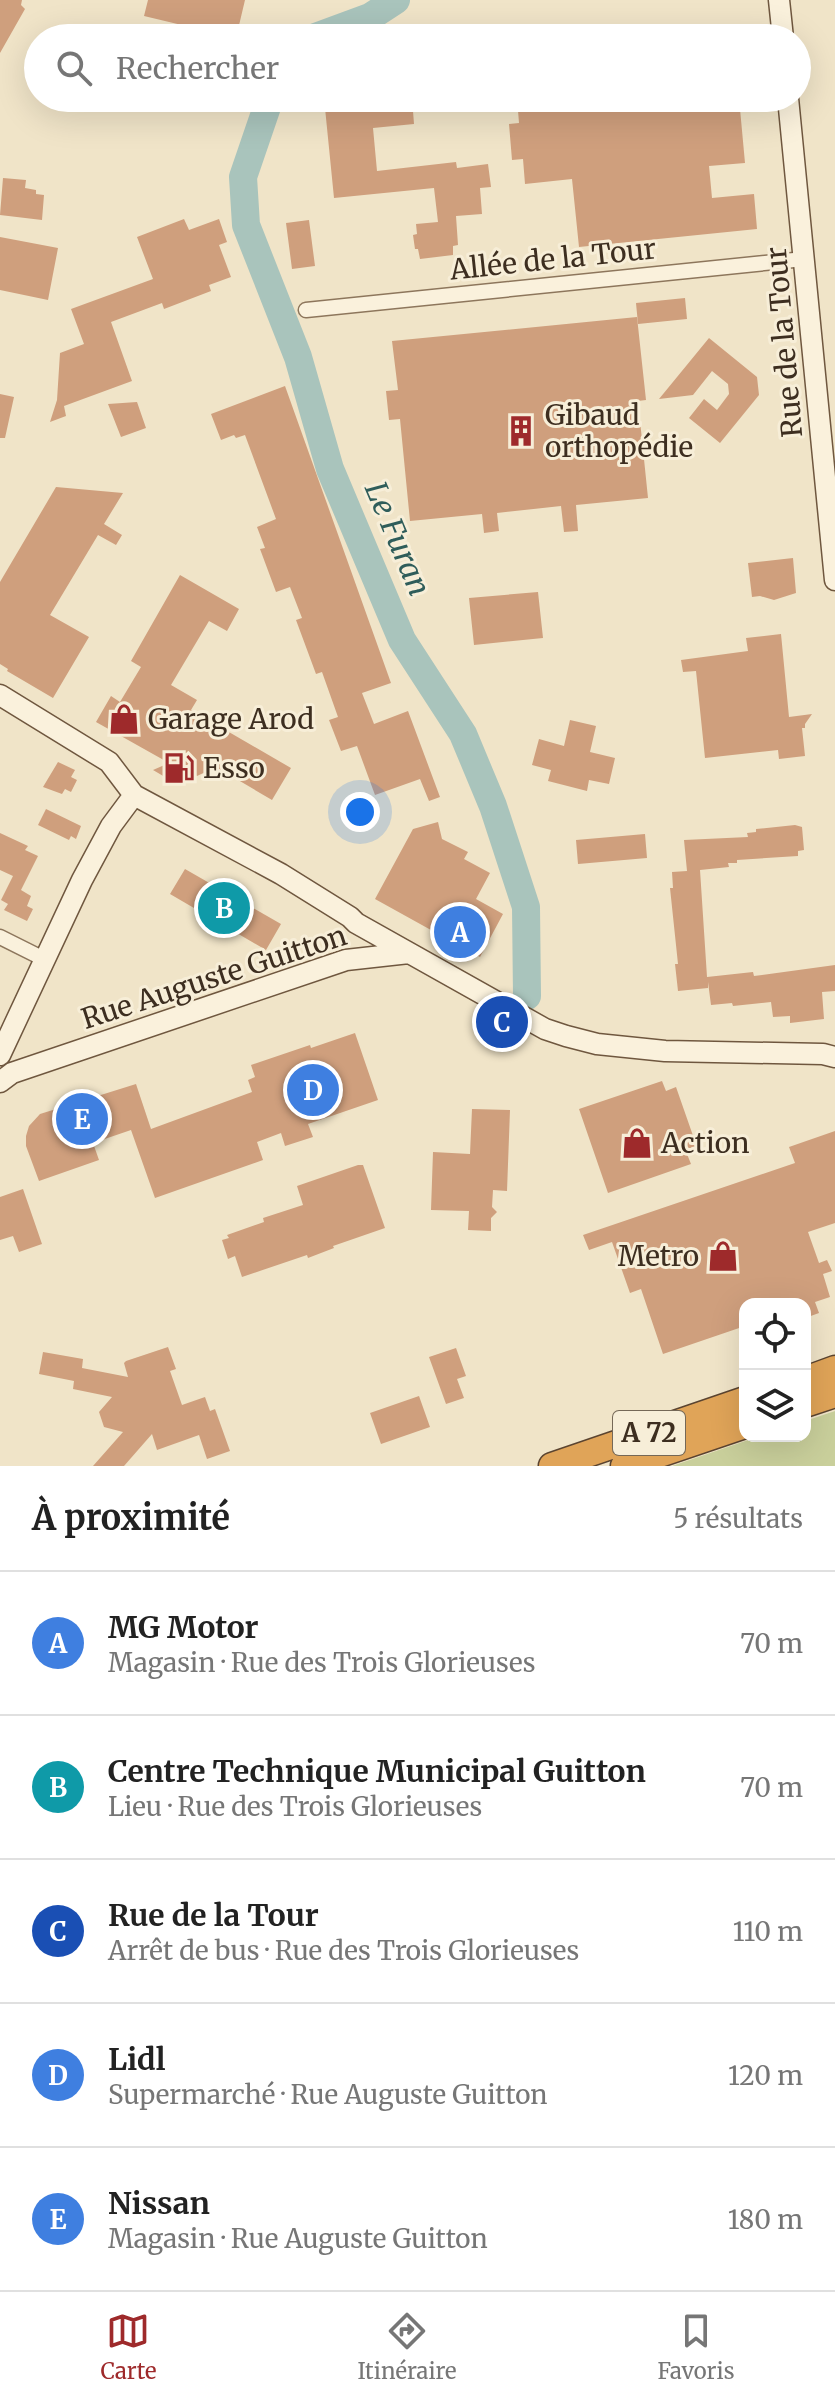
<!DOCTYPE html>
<html lang="fr">
<head>
<meta charset="utf-8">
<style>
	body { margin:0; font-family:Merriweather,serif; background:#f6f6f6; color:#222 }
	.controls { position:absolute; right:24px; bottom:24px; display:grid; overflow:hidden; border-radius:16px; box-shadow:0 8px 32px #0002 }
	.controls button { width:72px; height:72px; display:grid; place-items:center; padding:0; border:0; border-bottom:2px solid #e0e0e0; background:#fff; color:#222; font:40px sans-serif }
	.you { position:absolute; left:360px; top:812px; width:28px; height:28px; margin:-20px; border:6px solid #fff; border-radius:50%; background:#1a73e8; box-shadow:0 0 0 12px #1a73e833 }
	.badge { display:grid; place-items:center; width:52px; height:52px; border-radius:50%; background:#9e2a2b; color:#fff; font-size:26px; font-weight:700 }
	.pin { position:absolute; translate:-50% -50%; border:4px solid #fff; box-shadow:0 2px 8px #0006 }
	.list { margin:0; padding:0; list-style:none }
	h2 { display:flex; justify-content:space-between; align-items:center; height:104px; margin:0; padding:0 32px; font-size:34px }
	h2 small { font-size:26px; font-weight:400; color:#767676 }
	.list li { display:grid; grid-template-columns:52px 1fr auto; gap:24px; align-items:center; box-sizing:border-box; height:144px; padding:0 32px; border-top:2px solid #e0e0e0 }
	.list b { display:block; font-size:30px; white-space:nowrap }
	.list p { margin:0; font-size:26px; white-space:nowrap; color:#767676 }
	.list em { font-size:26px; font-style:normal; color:#767676 }
	.icon { flex:none; width:44px; height:44px; fill:none; stroke:currentColor; stroke-width:2; stroke-linecap:round; stroke-linejoin:round }
	.map { position:relative; flex:none; width:835px; height:1466px; overflow:hidden }
	.search { position:absolute; background:#fff; box-shadow:0 8px 32px #0002; left:24px; right:24px; top:24px; height:88px; display:flex; align-items:center; gap:20px; box-sizing:border-box; padding:0 28px; border-radius:44px; color:#767676; font-size:30px }
	.sheet { height:824px; background:#fff }
	nav { display:flex; justify-content:space-around; align-items:center; box-sizing:border-box; height:112px; border-top:2px solid #e0e0e0; background:#fff; font-size:22px; color:#767676 }
	nav a { display:grid; justify-items:center; gap:4px }
	nav .on { color:#9e2a2b }
	.map>svg:first-child { display:block }
	.green { fill:#c9cf9b }
	.lines { fill:none; stroke-linecap:round; stroke-linejoin:round }
	.river { stroke:#a9c4bc; stroke-width:28 }
	.building { fill:#cf9f7d }
	.street-casing { stroke:#8d765c; stroke-width:17 }
	.secondary-casing { stroke:#6f573f; stroke-width:23 }
	.highway-casing { stroke:#5b4430; stroke-width:29 }
	.street { stroke:#faf1dc; stroke-width:14 }
	.secondary { stroke:#faf1dc; stroke-width:20 }
	.highway { stroke:#e0a458; stroke-width:26 }
	.labels { text-anchor:middle; stroke-width:6; stroke-linejoin:round; paint-order:stroke }
	.shield { fill:#f7eed8; stroke:#756857; stroke-width:2 }
	.shield-label { font-size:26px; font-weight:bold; fill:#3d2e20 }
	.street-label { font-size:28px; fill:#3d2e20; stroke:#f7eed8 }
	.poi-label { font-size:28px; fill:#3d2e20; stroke:#f7eed8; text-anchor:start }
	.water-label { font-size:30px; font-style:italic; fill:#2f5d5a; stroke:#f7eed8 }
</style>
</head>
<body>
<div class="map">
<svg width="835" height="1466" viewBox="0 0 835 1466">
	<rect width="100%" height="100%" fill="#f0e4c8"/>
	<path class="green" d="M 835,1411 L 835,1466 L 672,1466 L 760,1436 L 805,1436 L 805,1421 Z"/>
	<g class="lines">
		<path class="river" d="M 313,38 L 370,17 L 396,0
			M 270,98 L 243,177 L 246,225 L 298,357 L 330,469 L 402,640 L 463,734 L 493,806 L 526,907 L 527,996"/>
	</g>
	<path class="building" d="M 0,0 L 22,0 L 21,5 L 25,9 L 0,53 Z
		M 148,0 L 245,0 L 236,38 L 144,16 Z
		M 732,25 L 733,38 L 687,38 L 687,30 Z
		M 324,98 L 412,98 L 414,124 L 373,128 L 377,171 L 456,162 L 457,168 L 488,164 L 491,187 L 480,188 L 482,214 L 456,216 L 458,245 L 453,246 L 453,255 L 420,259 L 418,249 L 415,249 L 413,235 L 417,234 L 416,224 L 438,222 L 434,188 L 334,198 Z
		M 517,98 L 739,98 L 745,163 L 709,166 L 712,198 L 754,194 L 757,229 L 579,247 L 572,179 L 525,184 L 523,159 L 512,160 L 509,124 L 519,123 Z
		M 3,178 L 26,180 L 25,188 L 36,190 L 36,194 L 44,195 L 42,220 L 0,215 Z
		M 184,219 L 189,230 L 219,219 L 227,242 L 219,245 L 231,277 L 209,285 L 211,291 L 164,309 L 162,303 L 111,322 L 132,381 L 64,406 L 66,416 L 50,422 L 57,400 L 60,353 L 84,344 L 71,309 L 153,279 L 137,237 Z
		M 309,220 L 315,266 L 292,269 L 286,223 Z
		M 0,237 L 58,248 L 48,300 L 0,290 Z
		M 685,298 L 687,319 L 638,324 L 636,303 Z
		M 637,317 L 646,400 L 638,401 L 648,498 L 576,505 L 578,531 L 564,532 L 561,506 L 497,513 L 499,531 L 484,533 L 482,514 L 410,521 L 400,419 L 389,420 L 386,391 L 398,390 L 392,341 Z
		M 709,338 L 757,377 L 759,395 L 720,443 L 689,418 L 704,399 L 717,410 L 729,394 L 728,384 L 712,371 L 693,395 L 659,399 Z
		M 285,386 L 391,683 L 362,693 L 374,724 L 408,711 L 440,797 L 429,801 L 420,779 L 375,795 L 357,746 L 341,751 L 329,720 L 338,717 L 322,672 L 316,674 L 296,620 L 302,618 L 290,587 L 276,592 L 260,549 L 265,548 L 257,527 L 276,519 L 245,435 L 236,438 L 234,435 L 221,440 L 211,414 Z
		M 0,394 L 14,397 L 5,438 L 0,438 Z
		M 137,402 L 146,428 L 121,437 L 108,404 Z
		M 56,487 L 123,493 L 104,524 L 122,535 L 116,545 L 98,535 L 50,615 L 89,637 L 53,698 L 7,671 L 8,669 L 0,664 L 0,582 Z
		M 793,558 L 796,593 L 774,600 L 760,596 L 752,597 L 748,563 Z
		M 180,575 L 239,609 L 227,631 L 209,621 L 171,685 L 197,700 L 191,710 L 291,768 L 272,800 L 216,767 L 197,776 L 189,771 L 170,780 L 153,770 L 169,763 L 96,722 L 111,696 L 120,702 L 141,667 L 131,661 Z
		M 538,592 L 543,638 L 474,645 L 469,598 Z
		M 781,634 L 789,717 L 812,714 L 805,724 L 805,728 L 802,728 L 805,756 L 779,759 L 778,750 L 705,758 L 696,671 L 683,672 L 681,660 L 748,651 L 746,638 Z
		M 570,720 L 596,726 L 590,752 L 615,758 L 609,784 L 589,780 L 587,791 L 548,781 L 551,770 L 532,765 L 539,739 L 564,746 Z
		M 58,762 L 75,770 L 71,777 L 77,780 L 71,792 L 65,789 L 62,794 L 43,787 Z
		M 46,809 L 81,826 L 76,839 L 71,836 L 69,840 L 38,825 Z
		M 438,822 L 442,839 L 468,852 L 464,859 L 490,873 L 476,899 L 503,914 L 480,957 L 471,952 L 469,955 L 457,949 L 458,945 L 375,899 L 413,829 Z
		M 795,825 L 802,827 L 804,850 L 798,851 L 798,856 L 737,860 L 737,863 L 728,863 L 729,867 L 700,870 L 707,977 L 753,972 L 754,976 L 835,965 L 835,991 L 822,992 L 824,1019 L 790,1023 L 790,1016 L 773,1017 L 771,1002 L 733,1006 L 732,1003 L 711,1005 L 708,982 L 708,988 L 678,991 L 675,964 L 678,964 L 670,888 L 673,888 L 672,872 L 687,871 L 684,840 L 748,837 L 747,833 L 756,832 L 756,829 Z
		M 0,833 L 28,846 L 25,850 L 38,856 L 21,890 L 31,896 L 27,906 L 33,909 L 27,921 L 4,910 L 8,904 L 1,900 L 13,876 L 0,870 Z
		M 645,834 L 647,858 L 578,864 L 576,840 Z
		M 185,869 L 281,924 L 266,950 L 170,894 Z
		M 355,1033 L 378,1100 L 308,1124 L 313,1137 L 285,1146 L 281,1133 L 257,1142 L 263,1160 L 155,1198 L 131,1130 L 93,1143 L 99,1160 L 39,1181 L 26,1146 L 26,1136 L 29,1126 L 40,1114 L 136,1084 L 151,1129 L 252,1092 L 248,1080 L 255,1077 L 251,1065 L 310,1045 L 311,1048 Z
		M 662,1081 L 666,1091 L 676,1087 L 698,1150 L 687,1154 L 691,1164 L 608,1193 L 579,1109 Z
		M 472,1109 L 510,1110 L 507,1191 L 493,1190 L 492,1207 L 497,1212 L 491,1218 L 491,1231 L 468,1230 L 469,1211 L 431,1210 L 433,1152 L 470,1154 Z
		M 835,1131 L 835,1223 L 808,1232 L 819,1263 L 827,1260 L 832,1271 L 823,1274 L 830,1297 L 815,1302 L 819,1313 L 808,1317 L 805,1304 L 745,1304 L 745,1326 L 663,1354 L 641,1289 L 630,1293 L 612,1242 L 589,1250 L 583,1235 L 795,1163 L 789,1147 Z
		M 358,1165 L 363,1165 L 385,1228 L 333,1246 L 334,1248 L 308,1258 L 307,1255 L 242,1277 L 235,1256 L 228,1259 L 222,1240 L 229,1238 L 227,1235 L 264,1222 L 263,1218 L 303,1205 L 297,1186 Z
		M 23,1189 L 42,1244 L 19,1252 L 13,1236 L 0,1240 L 0,1197 Z
		M 168,1347 L 176,1369 L 170,1371 L 182,1405 L 205,1397 L 210,1411 L 215,1409 L 230,1451 L 207,1459 L 199,1435 L 157,1450 L 152,1434 L 124,1466 L 93,1466 L 123,1432 L 104,1427 L 99,1412 L 112,1397 L 73,1389 L 74,1381 L 39,1374 L 43,1352 L 83,1359 L 82,1368 L 128,1377 L 124,1363 L 126,1361 Z
		M 456,1348 L 466,1376 L 457,1379 L 464,1398 L 446,1404 L 429,1357 Z
		M 419,1396 L 430,1427 L 381,1444 L 370,1413 Z"/>
	<g class="lines">
		<defs>
			<path id="street" d="M 306,310 L 804,259
				M 0,937 L 44,959"/>
			<path id="secondary" d="M 779,0 L 783,38
				M 788,98 L 835,580
				M 0,695 L 109,762 L 134,795 L 281,874 L 350,917 L 356,923 L 545,1029 L 566,1036 L 597,1044 L 665,1051 L 823,1054 L 835,1057
				M 0,1055 L 82,880 L 111,826 L 134,795
				M 0,1082 L 12,1073 L 346,960 L 409,953"/>
			<path id="highway" d="M 805,1380 L 835,1369
				M 805,1404 L 835,1394
				M 552,1466 L 745,1400
				M 624,1466 L 745,1425"/>
		</defs>
		<use href="#street" class="street-casing"/>
		<use href="#secondary" class="secondary-casing"/>
		<use href="#highway" class="highway-casing"/>
		<use href="#street" class="street"/>
		<use href="#secondary" class="secondary"/>
		<use href="#highway" class="highway"/>
	</g>
	<defs>
		<symbol id="building-bare" viewBox="-9 -9 18 18"><path d="M-4-6H4V6H1V3H-1V6H-4ZM-2.5-4.3h1.7v1.8h-1.7ZM.8-4.3h1.7v1.8H.8ZM-2.5-1h1.7V.8h-1.7ZM.8-1h1.7V.8H.8Z" fill="#9e2a2b" stroke="#f7eed8" stroke-width="2.5" paint-order="stroke"/></symbol>
		<symbol id="shop-bare" viewBox="-9 -9 18 18"><path d="M-5-2.5h2.3a2.7 3.5 0 0 1 5.4 0H5L5.5 6h-11ZM-1.5-2.5h3a1.5 2.3 0 0 0-3 0Z" fill="#9e2a2b" stroke="#f7eed8" stroke-width="2.5" paint-order="stroke"/></symbol>
		<symbol id="fuel-bare" viewBox="-9 -9 18 18"><path d="M-5.5-6h7V0h2V4h1.3V-2.5L3-4.5l.8-.8L6-3V5H2.5V1h-1V6h-7ZM-4.2-4.7v3.2H.2V-4.7Z" fill="#9e2a2b" stroke="#f7eed8" stroke-width="2.5" paint-order="stroke"/></symbol>
	</defs>
	<g fill-rule="evenodd">
		<use href="#building-bare" x="499" y="409" width="44" height="44"/>
		<use href="#shop-bare" x="102" y="697" width="44" height="44"/>
		<use href="#fuel-bare" x="157" y="746" width="44" height="44"/>
		<use href="#shop-bare" x="615" y="1121" width="44" height="44"/>
		<use href="#shop-bare" x="701" y="1234" width="44" height="44"/>
	</g>
	<g class="labels">
		<rect class="shield" x="613" y="1411" width="72" height="44" rx="6"/>
		<g class="shield-label">
			<text x="649" y="1442">A 72</text>
		</g>
		<g class="street-label">
			<text transform="translate(553 259) rotate(-6)" y="10">Allée de la Tour</text>
			<text transform="translate(784 342) rotate(-95)" y="10">Rue de la Tour</text>
			<text transform="translate(214 977) rotate(-18)" y="10">Rue Auguste Guitton</text>
		</g>
		<g class="poi-label">
			<text x="545" y="425">Gibaud<tspan x="545" dy="32">orthopédie</tspan></text>
			<text x="148" y="729">Garage Arod</text>
			<text x="203" y="778">Esso</text>
			<text x="661" y="1153">Action</text>
			<text x="699" y="1266" text-anchor="end">Metro</text>
		</g>
		<g class="water-label">
			<text transform="translate(397 539) rotate(67)" y="10">Le Furan</text>
		</g>
	</g>
</svg>
<div class="controls">
<button><svg class="icon" aria-label="locate" viewBox="0 0 24 24"><circle cx="12" cy="12" r="6"/><path d="M12 2v4M12 18v4M2 12h4M18 12h4"/></svg></button>
<button><svg class="icon" aria-label="layers" viewBox="0 0 24 24"><path d="M12 4l9 5-9 5-9-5zM3 14l9 5 9-5"/></svg></button>
</div>
<div class="you"></div>
<div class="pin badge" style="left:460px;top:932px;background:#3f7fe0">A</div>
<div class="pin badge" style="left:224px;top:908px;background:#0f9aa8">B</div>
<div class="pin badge" style="left:502px;top:1022px;background:#1a4fb4">C</div>
<div class="pin badge" style="left:313px;top:1090px;background:#3f7fe0">D</div>
<div class="pin badge" style="left:82px;top:1119px;background:#3f7fe0">E</div>
<div class="search"><svg class="icon" aria-label="search" viewBox="0 0 24 24"><circle cx="10" cy="10" r="6"/><path d="M15 15l6 6"/></svg>Rechercher</div>
</div>
<section class="sheet">
<h2>À proximité<small>5 résultats</small></h2>
<ul class="list">
<li><span class="badge" style="background:#3f7fe0">A</span><div><b>MG Motor</b><p>Magasin · Rue des Trois Glorieuses</p></div><em>70 m</em></li>
<li><span class="badge" style="background:#0f9aa8">B</span><div><b>Centre Technique Municipal Guitton</b><p>Lieu · Rue des Trois Glorieuses</p></div><em>70 m</em></li>
<li><span class="badge" style="background:#1a4fb4">C</span><div><b>Rue de la Tour</b><p>Arrêt de bus · Rue des Trois Glorieuses</p></div><em>110 m</em></li>
<li><span class="badge" style="background:#3f7fe0">D</span><div><b>Lidl</b><p>Supermarché · Rue Auguste Guitton</p></div><em>120 m</em></li>
<li><span class="badge" style="background:#3f7fe0">E</span><div><b>Nissan</b><p>Magasin · Rue Auguste Guitton</p></div><em>180 m</em></li>
</ul>
</section>
<nav>
<a class="on"><svg class="icon" aria-label="map" viewBox="0 0 24 24"><path d="M3 6l6-2 6 2 6-2v14l-6 2-6-2-6 2zM9 4v14M15 6v14"/></svg>Carte</a>
<a><svg class="icon" aria-label="directions" viewBox="0 0 24 24"><path d="M12 3l9 9-9 9-9-9zM9 14v-3h6M13 9l2 2-2 2"/></svg>Itinéraire</a>
<a><svg class="icon" aria-label="saved" viewBox="0 0 24 24"><path d="M7 4h10v16l-5-4-5 4z"/></svg>Favoris</a>
</nav>
</body>
</html>
